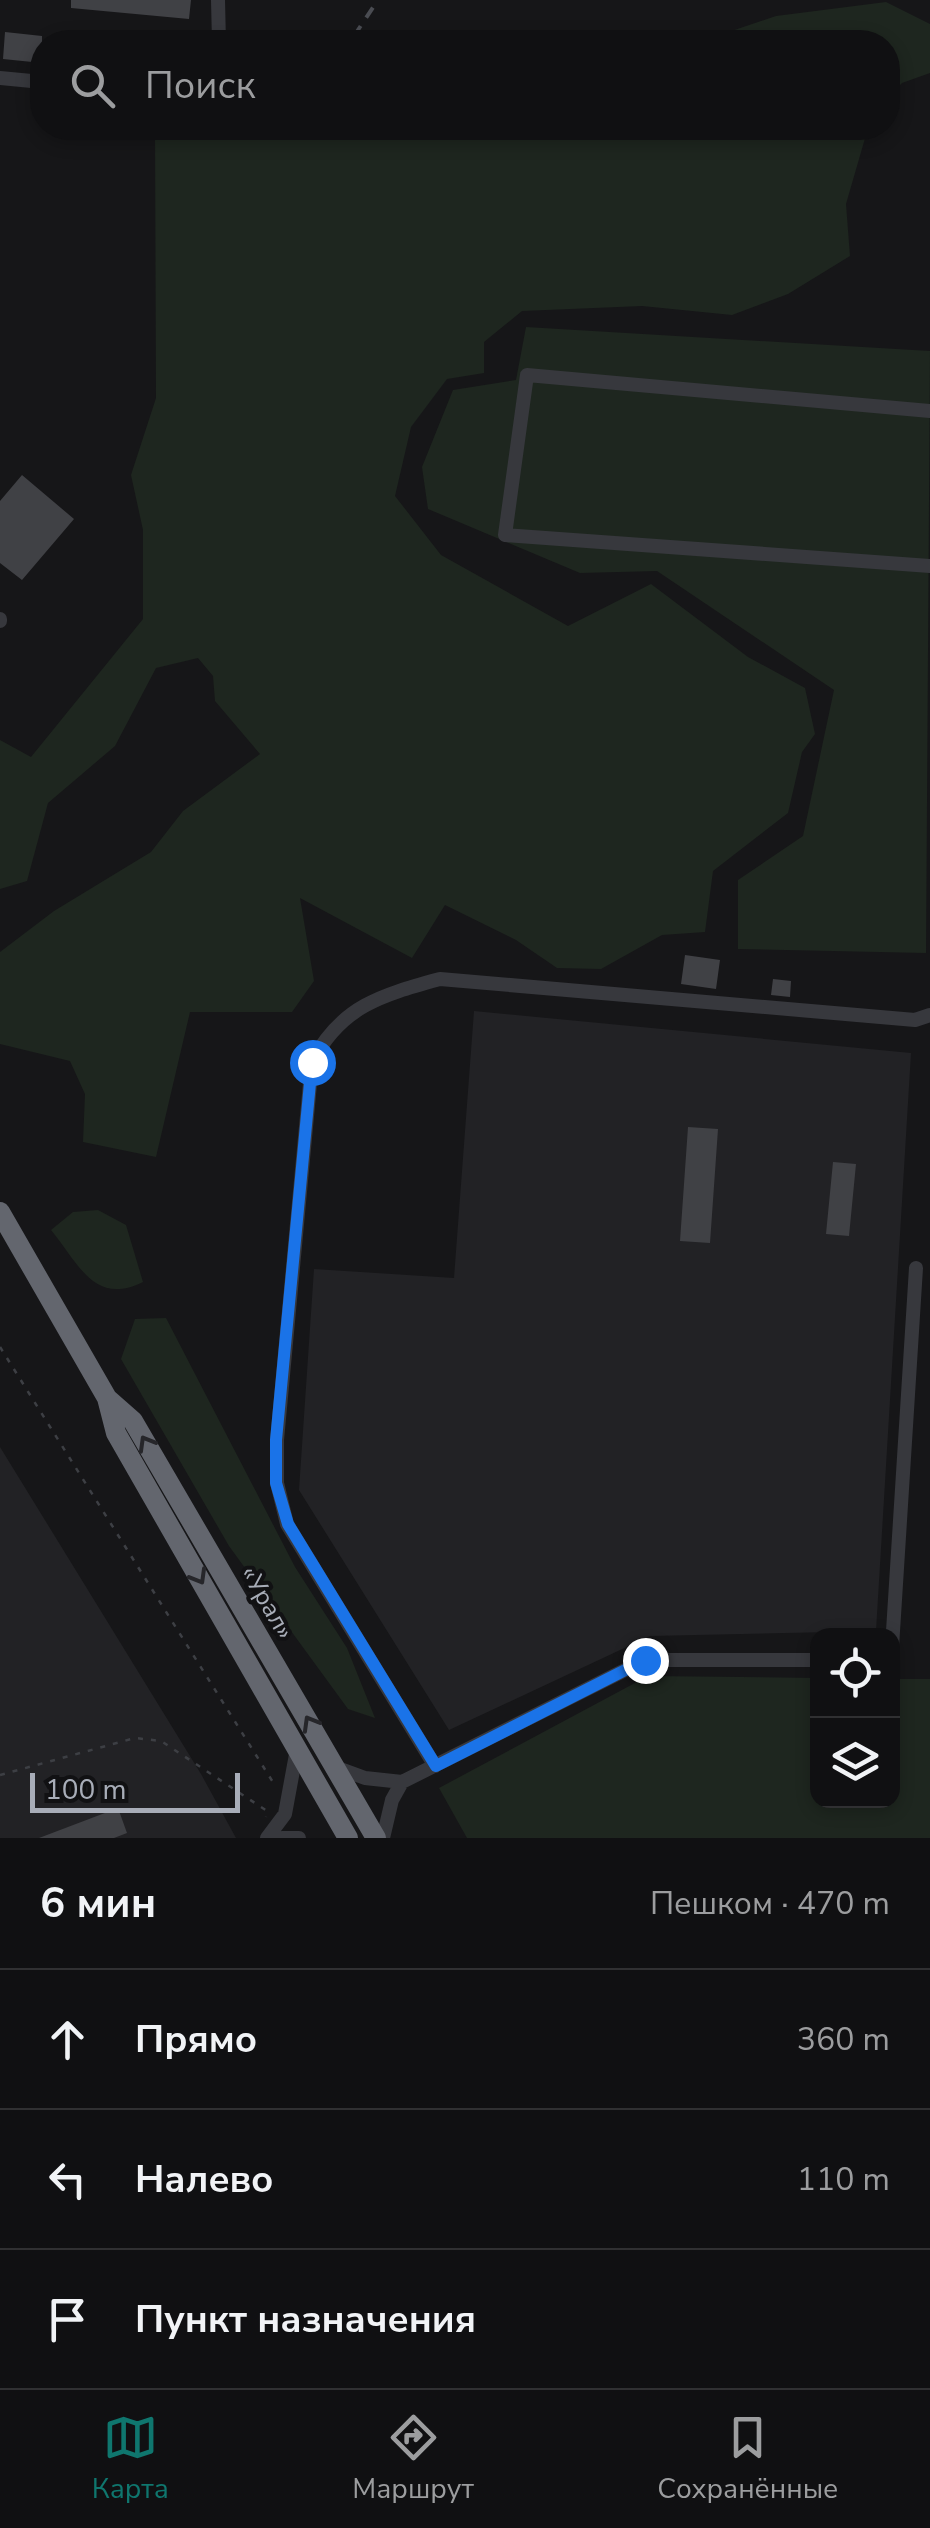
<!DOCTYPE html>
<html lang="ru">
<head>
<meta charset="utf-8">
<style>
	body { margin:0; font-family:"Nunito Sans",sans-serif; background:#19191b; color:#f1f3f6 }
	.controls { position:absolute; right:30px; bottom:30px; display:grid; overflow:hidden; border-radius:20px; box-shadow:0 5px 15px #0003 }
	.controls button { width:90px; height:90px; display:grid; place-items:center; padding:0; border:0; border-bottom:2px solid #303032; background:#101012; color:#f1f3f6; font:50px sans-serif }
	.scale { position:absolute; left:30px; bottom:25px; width:210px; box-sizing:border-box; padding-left:10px; border:5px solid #a8adb8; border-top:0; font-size:28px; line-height:35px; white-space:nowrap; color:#a8adb8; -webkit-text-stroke:8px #111113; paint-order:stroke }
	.stop { position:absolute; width:30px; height:30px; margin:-22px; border:8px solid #1a73e8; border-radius:50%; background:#fff }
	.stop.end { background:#1a73e8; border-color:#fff; box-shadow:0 2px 10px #0008 }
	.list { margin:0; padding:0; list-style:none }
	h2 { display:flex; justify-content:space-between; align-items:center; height:130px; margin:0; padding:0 40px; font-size:42px }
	h2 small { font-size:32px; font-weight:400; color:#9c9d9f }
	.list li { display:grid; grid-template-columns:65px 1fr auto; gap:30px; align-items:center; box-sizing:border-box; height:140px; padding:0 40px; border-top:2px solid #303032 }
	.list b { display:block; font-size:38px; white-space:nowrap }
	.list em { font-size:32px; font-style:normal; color:#9c9d9f }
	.icon { flex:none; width:55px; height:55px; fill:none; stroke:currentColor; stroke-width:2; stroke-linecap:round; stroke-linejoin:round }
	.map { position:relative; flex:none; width:930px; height:1838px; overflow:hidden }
	.search { position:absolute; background:#101012; box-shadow:0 5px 15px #0003; left:30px; right:30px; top:30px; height:110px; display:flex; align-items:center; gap:25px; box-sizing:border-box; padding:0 35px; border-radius:40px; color:#9c9d9f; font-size:38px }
	.sheet { height:550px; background:#101012 }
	nav { display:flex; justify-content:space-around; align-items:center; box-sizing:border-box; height:140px; border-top:2px solid #303032; background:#101012; font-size:28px; color:#9c9d9f }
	nav a { display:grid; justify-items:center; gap:5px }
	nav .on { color:#0f766e }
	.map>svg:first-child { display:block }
	.built { fill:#222225 }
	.green { fill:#1e261f }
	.building { fill:#404145 }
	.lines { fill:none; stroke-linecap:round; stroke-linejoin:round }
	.path { stroke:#3d3f44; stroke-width:2.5; stroke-dasharray:5 8; stroke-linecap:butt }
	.minor { stroke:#37383d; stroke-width:14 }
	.highway { stroke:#63666e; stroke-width:20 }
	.rail { stroke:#4a4c52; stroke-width:4; stroke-dasharray:12 10; stroke-linecap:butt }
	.oneway { stroke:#26262a }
	.route { stroke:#1a73e8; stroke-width:12 }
	.labels { text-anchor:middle; stroke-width:8; stroke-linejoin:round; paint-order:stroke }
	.street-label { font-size:25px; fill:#a8adb8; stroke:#111113 }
</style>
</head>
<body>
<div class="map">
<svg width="930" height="1838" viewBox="0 0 930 1838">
	<rect width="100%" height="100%" fill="#161618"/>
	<path class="built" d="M 474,1011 L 911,1053 L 876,1631 L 650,1636 L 449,1730 L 299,1490 L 314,1269 L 454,1278 Z
		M 0,1447 L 201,1774 L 236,1838 L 0,1838 Z"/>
	<path class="green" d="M 886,2 L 930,24 L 930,73 L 902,83 L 888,97 L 888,42 L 699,42 L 776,16 Z
		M 155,128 L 868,128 L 846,204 L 850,256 L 788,294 L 732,315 L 642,306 L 522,311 L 484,342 L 484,373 L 447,379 L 411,427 L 395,496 L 441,555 L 568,626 L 651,584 L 748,657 L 805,688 L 815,734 L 802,752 L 788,813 L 713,871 L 705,932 L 662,935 L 601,969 L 557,968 L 516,940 L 445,905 L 412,958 L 300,898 L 314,981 L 292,1012 L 190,1012 L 156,1157 L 83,1142 L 85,1094 L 70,1061 L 0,1044 L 0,952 L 54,911 L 151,852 L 183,811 L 260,754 L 215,701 L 213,676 L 198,658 L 156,668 L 115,746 L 48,803 L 27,881 L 0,889 L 0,740 L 31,757 L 143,619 L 143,530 L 131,475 L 156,398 Z
		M 526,327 L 930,351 L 926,953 L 738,949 L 738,880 L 803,836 L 834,690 L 657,571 L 580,573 L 428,509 L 422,467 L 453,390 L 516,380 Z
		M 98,1210 L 126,1225 L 143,1282 C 94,1306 79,1264 51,1230 L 73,1212 Z
		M 166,1318 L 295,1567 L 347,1648 L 375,1718 L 348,1709 L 229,1546 L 121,1359 L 135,1319 Z
		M 648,1676 L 817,1678 L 818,1800 L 892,1800 L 893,1679 L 930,1679 L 930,1838 L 467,1838 L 439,1788 Z"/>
	<path class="building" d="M 71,0 L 191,0 L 189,19 L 71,8 Z
		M 5,32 L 42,36 L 42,63 L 3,59 Z
		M 22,475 L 74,519 L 22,580 L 0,563 L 0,501 Z
		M 685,955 L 720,960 L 716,989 L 681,984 Z
		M 773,979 L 791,981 L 790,997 L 771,995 Z
		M 688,1127 L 718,1129 L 710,1243 L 680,1241 Z
		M 833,1162 L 856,1164 L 849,1236 L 826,1234 Z
		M 118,1808 L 127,1833 L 114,1838 L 39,1838 Z"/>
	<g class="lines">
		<path class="path" d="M 0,1347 L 276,1787
			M 0,1775 L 135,1738 L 161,1741 L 267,1811 L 266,1817"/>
		<path class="minor" d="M 218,0 L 219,42
			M 0,78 L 42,82
			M 930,411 L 527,375 L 505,535 L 930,566
			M 0,619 L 0,621
			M 892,1647 L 916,1268
			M 435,1766 L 287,1524 L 277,1483 L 277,1440 L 312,1062 C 341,1006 382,995 440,979 L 915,1020 L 930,1015
			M 335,1767 L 365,1778 L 402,1782 L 645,1660 L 818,1660
			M 267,1838 L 285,1814 L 297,1749
			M 282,1838 L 299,1838
			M 383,1838 L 392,1800 L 402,1782"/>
		<path class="highway" d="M 0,1212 L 107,1398 L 116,1433 L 348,1838
			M 108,1399 L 133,1421 L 376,1838"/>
		<path class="rail" d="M 354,36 L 378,0"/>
	</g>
	<defs><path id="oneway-chevron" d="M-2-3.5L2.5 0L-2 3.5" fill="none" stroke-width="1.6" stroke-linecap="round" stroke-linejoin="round" transform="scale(2.5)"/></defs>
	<g class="oneway">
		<use href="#oneway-chevron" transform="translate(146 1443) rotate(-120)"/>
		<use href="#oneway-chevron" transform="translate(199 1577) rotate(60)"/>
		<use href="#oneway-chevron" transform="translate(310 1723) rotate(-120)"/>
	</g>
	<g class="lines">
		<path class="route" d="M 312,1062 L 276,1440 L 276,1483 L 288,1524 L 436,1766 L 645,1660"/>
	</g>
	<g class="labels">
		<g class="street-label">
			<text transform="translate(268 1602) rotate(60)" y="9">«Урал»</text>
		</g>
	</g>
</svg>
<div class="controls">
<button><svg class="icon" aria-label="locate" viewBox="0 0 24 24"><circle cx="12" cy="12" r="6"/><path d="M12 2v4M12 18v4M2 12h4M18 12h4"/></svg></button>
<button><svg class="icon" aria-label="layers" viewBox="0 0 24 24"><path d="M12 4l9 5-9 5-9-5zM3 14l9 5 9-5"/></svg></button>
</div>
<div class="scale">100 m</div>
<div class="stop" style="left:312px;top:1062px"></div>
<div class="stop end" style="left:645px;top:1660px"></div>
<div class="search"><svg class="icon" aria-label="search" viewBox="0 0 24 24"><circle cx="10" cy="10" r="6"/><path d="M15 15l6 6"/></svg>Поиск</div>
</div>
<section class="sheet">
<h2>6 мин<small>Пешком · 470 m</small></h2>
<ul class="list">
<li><svg class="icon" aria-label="ahead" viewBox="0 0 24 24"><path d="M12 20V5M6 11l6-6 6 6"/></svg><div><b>Прямо</b></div><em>360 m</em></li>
<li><svg class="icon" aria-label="left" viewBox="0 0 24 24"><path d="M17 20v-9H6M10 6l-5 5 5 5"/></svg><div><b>Налево</b></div><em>110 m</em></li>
<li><svg class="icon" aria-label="arrive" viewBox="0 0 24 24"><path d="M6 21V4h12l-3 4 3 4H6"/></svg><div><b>Пункт назначения</b></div></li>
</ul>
</section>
<nav>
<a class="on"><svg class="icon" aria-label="map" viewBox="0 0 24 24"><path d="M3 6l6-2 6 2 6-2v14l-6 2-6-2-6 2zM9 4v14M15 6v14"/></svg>Карта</a>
<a><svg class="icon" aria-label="directions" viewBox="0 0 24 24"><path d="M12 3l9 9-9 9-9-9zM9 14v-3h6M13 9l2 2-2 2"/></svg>Маршрут</a>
<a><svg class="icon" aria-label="saved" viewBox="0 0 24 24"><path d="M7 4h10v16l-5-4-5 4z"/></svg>Сохранённые</a>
</nav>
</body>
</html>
